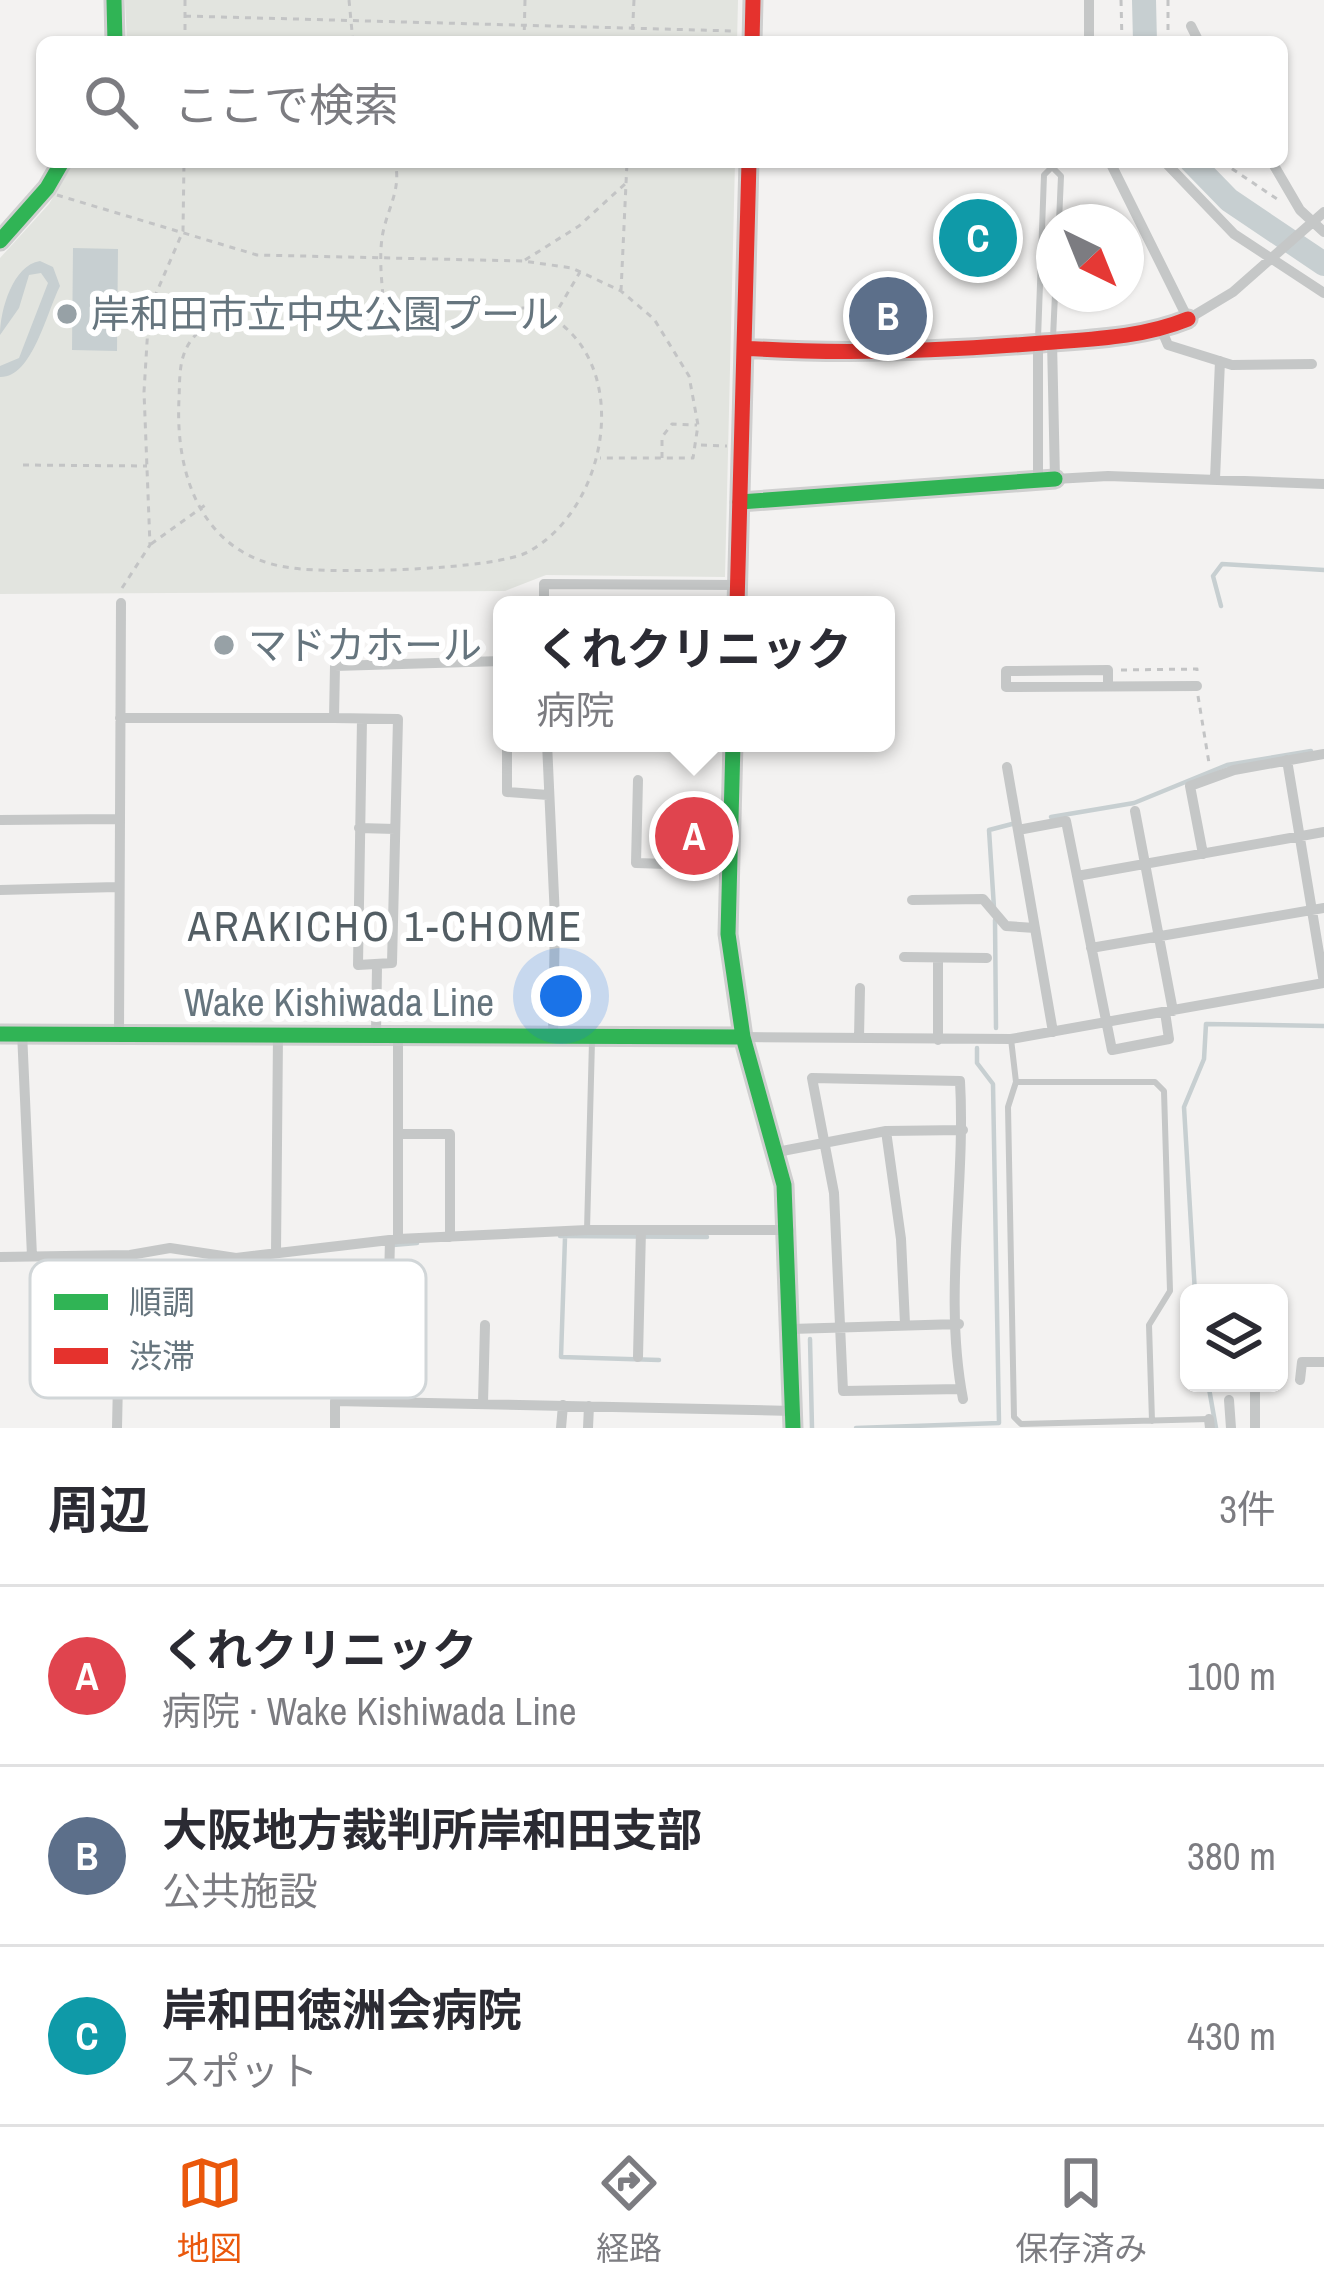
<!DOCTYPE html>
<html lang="ja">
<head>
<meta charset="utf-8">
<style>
	body { margin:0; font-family:"Archivo Narrow","Noto Sans JP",sans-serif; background:#f2f2f3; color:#2b2b33 }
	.controls { position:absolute; right:36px; bottom:36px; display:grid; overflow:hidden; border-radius:18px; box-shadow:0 3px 9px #0004 }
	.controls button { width:108px; height:108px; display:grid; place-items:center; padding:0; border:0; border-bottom:3px solid #e1e1e2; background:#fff; color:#2b2b33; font:60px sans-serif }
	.compass { position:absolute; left:1036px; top:204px; width:108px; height:108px; border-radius:50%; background:#fff; box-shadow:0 3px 9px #0004; rotate:137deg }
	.you { position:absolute; left:561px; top:996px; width:42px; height:42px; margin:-30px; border:9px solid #fff; border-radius:50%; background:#1a73e8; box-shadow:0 0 0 18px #1a73e833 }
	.badge { display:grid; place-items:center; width:78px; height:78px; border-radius:50%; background:#ea580c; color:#fff; font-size:39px; font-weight:700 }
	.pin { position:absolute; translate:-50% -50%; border:6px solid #fff; box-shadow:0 3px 12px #0006 }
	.popup { position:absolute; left:493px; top:596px; width:402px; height:156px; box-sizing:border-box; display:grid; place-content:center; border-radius:18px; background:#fff; filter:drop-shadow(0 3px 9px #0005); font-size:39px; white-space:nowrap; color:#7c7c81 }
	.popup b { font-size:45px; color:#2b2b33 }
	.popup::after { content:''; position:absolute; left:50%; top:100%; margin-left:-24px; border:24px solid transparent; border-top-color:#fff }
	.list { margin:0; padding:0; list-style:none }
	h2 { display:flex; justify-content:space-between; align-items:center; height:156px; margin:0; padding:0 48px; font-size:51px }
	h2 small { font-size:39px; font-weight:400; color:#7c7c81 }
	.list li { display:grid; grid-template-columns:78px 1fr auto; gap:36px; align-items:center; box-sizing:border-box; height:180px; padding:0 48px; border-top:3px solid #e1e1e2 }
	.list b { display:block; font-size:45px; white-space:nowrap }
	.list p { margin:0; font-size:39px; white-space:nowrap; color:#7c7c81 }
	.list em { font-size:39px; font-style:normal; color:#7c7c81 }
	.icon { flex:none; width:66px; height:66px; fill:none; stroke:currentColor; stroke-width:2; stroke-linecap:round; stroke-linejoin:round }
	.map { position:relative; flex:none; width:1324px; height:1428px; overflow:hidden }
	.search { position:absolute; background:#fff; box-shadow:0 3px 9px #0004; left:36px; right:36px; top:36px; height:132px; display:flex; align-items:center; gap:30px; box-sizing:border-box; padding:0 42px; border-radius:18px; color:#7c7c81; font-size:45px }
	.sheet { height:696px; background:#fff }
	nav { display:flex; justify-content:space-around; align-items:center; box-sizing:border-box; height:168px; border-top:3px solid #e1e1e2; background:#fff; font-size:33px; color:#7c7c81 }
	nav a { display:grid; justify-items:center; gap:6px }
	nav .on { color:#ea580c }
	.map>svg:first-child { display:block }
	.green { fill:#e2e4df }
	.water { fill:#c7cfd1 }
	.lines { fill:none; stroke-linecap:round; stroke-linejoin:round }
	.stream { stroke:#c7cfd1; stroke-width:4.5 }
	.river { stroke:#c7cfd1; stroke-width:24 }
	.fast-casing { stroke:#cfcfcf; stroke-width:21 }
	.jam-casing { stroke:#cfcfcf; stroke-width:21 }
	.path { stroke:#c3c4c5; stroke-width:3; stroke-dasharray:6 6; stroke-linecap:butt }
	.lane { stroke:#c5c7c7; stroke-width:6 }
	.street { stroke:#c5c7c7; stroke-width:10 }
	.fast { stroke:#30b455; stroke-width:15 }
	.jam { stroke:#e5322d; stroke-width:15 }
	.poi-dot { fill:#97a1a6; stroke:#fff; stroke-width:4.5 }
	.labels { text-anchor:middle; stroke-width:12; stroke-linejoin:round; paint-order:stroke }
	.poi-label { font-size:39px; fill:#66757e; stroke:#fff; text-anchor:start }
	.street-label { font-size:39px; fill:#66757e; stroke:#fff }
	.neighbourhood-label { font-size:42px; letter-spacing:3px; fill:#535e64; stroke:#fff }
	.key { fill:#fff; stroke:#d1d6d8; stroke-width:3 }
	.key-label { font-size:33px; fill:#66757e }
</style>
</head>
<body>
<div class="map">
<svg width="1324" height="1428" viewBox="0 0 1324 1428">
	<rect width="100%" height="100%" fill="#f3f2f1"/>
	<path class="green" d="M 125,0 L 738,0 L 737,42 L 127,42 Z
		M 74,162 L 735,162 L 725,577 L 546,575 L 505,591 L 0,594 L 0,258 L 49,204 Z"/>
	<path class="water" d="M 73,248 L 118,249 L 117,351 L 72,350 Z
		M 40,261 L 53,267 L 60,286 C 46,314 32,378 0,377 L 0,366 L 19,358 L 48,283 L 41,273 L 29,275 L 19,308 L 0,335 C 0,310 13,265 40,261 Z"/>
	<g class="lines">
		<path class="stream" d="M 1221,606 L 1213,576 L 1222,564 L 1324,570
			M 1051,817 L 1134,803 L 1227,765 L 1311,751
			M 994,908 L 989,830 L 1012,824
			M 995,920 L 996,1028
			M 560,1236 L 707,1237
			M 565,1238 L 561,1357 L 659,1360
			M 393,1245 L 417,1243
			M 1195,1293 L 1184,1107 L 1204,1059 L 1206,1024 L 1324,1026
			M 810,1339 L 812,1428
			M 1208,1383 L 1216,1428
			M 856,1428 L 999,1423 L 993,1084 L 977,1063 L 977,1048"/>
		<path class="river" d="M 1144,0 L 1145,42
			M 1192,162 L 1229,200 L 1324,264"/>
		<defs>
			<path id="fast" d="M 114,0 L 115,42
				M 0,241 L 47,188 L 62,162
				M 740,502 L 1055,479
				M 733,743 L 728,934 L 743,1037 L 784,1185 L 793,1428
				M 0,1034 L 743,1037"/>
			<path id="jam" d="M 752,42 L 753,0
				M 744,348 C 844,355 942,351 1042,343 C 1091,339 1141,338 1188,319
				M 737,605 L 749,162"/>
		</defs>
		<use href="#fast" class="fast-casing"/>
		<use href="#jam" class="jam-casing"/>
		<path class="path" d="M 349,0 L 353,42
			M 1121,0 L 1122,42
			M 1168,0 L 1168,42
			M 185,16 L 735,31
			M 185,42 L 185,0
			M 524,42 L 525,0
			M 632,42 L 634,0
			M 1222,162 L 1277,199
			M 57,195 L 257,255 L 523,261 L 572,268 L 621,291 L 654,319 L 689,376 L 698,425 L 693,458 L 600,458
			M 525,260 L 579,226 L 626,183
			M 621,291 L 627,162
			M 384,307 C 382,284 379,261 382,238 C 386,210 402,191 395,162
			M 532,308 C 636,346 614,505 528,552 C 494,570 334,574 292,568 C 203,557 175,477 179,399 C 180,378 178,356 193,338 C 206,321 228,314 248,309 Z
			M 547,328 L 580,272
			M 701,445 L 727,446
			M 662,458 L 662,437 L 672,424 L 697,425
			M 23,465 L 147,466
			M 151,544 L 208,503
			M 122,588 L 150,545 L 144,392 L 149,310 L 183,231 L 184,162
			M 1121,670 L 1197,669 L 1197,674
			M 1198,696 L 1209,763"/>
		<path class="lane" d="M 1053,338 L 1055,294
			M 1038,339 L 1044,175 L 1052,167 L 1061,176 L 1059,222
			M 1011,1039 L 1016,1082 L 1008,1107 L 1014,1417 L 1021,1424 L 1209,1419
			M 1016,1082 L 1155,1082 L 1164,1091 L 1170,1291 L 1149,1325 L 1152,1421
			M 587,1230 L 592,1041"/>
		<path class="street" d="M 1089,0 L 1089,42
			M 1191,26 L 1199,42
			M 1110,162 L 1188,319 L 1233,292 L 1324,212
			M 1165,162 L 1234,234 L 1324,293
			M 1272,162 L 1300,210 L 1324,232
			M 1162,331 L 1168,345 L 1232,365 L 1312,364
			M 1052,341 L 1055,479 L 1108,476 L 1324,484
			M 1038,343 L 1038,480
			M 1215,479 L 1220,361
			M 544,605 L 544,584 L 738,585
			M 1108,685 L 1108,670 L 1006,671 L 1006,687 L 1197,686
			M 120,718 L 334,718 L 335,666 L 502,661
			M 334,718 L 398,719 L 392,963 L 358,965 L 362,719
			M 507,743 L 507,792 L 548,795
			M 547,743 L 555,918 L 553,1037
			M 1007,767 L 1053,1032
			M 638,780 L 636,863 L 730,866
			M 1135,811 L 1173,1011
			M 0,820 L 117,819
			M 359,828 L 395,829
			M 1018,830 L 1066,821 L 1112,1050 L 1169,1039 L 1165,1012
			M 1203,854 L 1190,786 L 1234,770 L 1324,754
			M 1077,876 L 1324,832
			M 0,890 L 117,887
			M 912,900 L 983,899 L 1006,926 L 1035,928
			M 1091,948 L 1324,908
			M 904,957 L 987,958
			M 22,1032 L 32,1256
			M 119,1033 L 121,603
			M 376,1035 L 377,966
			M 398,1035 L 398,1239
			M 743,1037 L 1011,1039 L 1324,983 L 1287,760
			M 859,1038 L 860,988
			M 938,1040 L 938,958
			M 886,1131 L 901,1239 L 905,1324
			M 398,1134 L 450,1134 L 450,1237
			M 777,1152 L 886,1131 L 963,1130
			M 276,1253 L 278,1035
			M 0,1257 L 130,1255 L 170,1248 L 236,1258 L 398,1239 L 587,1230 L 789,1230
			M 791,1329 L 959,1324
			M 638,1357 L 641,1230
			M 387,1360 L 390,1240
			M 1300,1380 L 1302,1362 L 1324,1362
			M 961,1389 L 843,1391 L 834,1193 L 812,1078 L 960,1081 C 966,1185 943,1296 963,1399
			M 1229,1400 L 1231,1428
			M 483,1403 L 485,1325
			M 1209,1419 L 1210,1428
			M 117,1428 L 119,1335 L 227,1345 L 236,1258
			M 335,1428 L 335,1401 L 793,1411
			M 561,1428 L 563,1405
			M 588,1428 L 589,1406
			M 1255,1428 L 1255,1383"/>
		<use href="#fast" class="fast"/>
		<use href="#jam" class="jam"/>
	</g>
	<g class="poi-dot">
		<circle cx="67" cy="314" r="12"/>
		<circle cx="224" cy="645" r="12"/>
	</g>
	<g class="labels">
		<g class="poi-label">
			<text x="91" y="328">岸和田市立中央公園プール</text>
			<text x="248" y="659">マドカホール</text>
		</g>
		<g class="street-label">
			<text x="339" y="1016">Wake Kishiwada Line</text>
		</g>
		<g class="neighbourhood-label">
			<text x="386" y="941">ARAKICHO 1-CHOME</text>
		</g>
	</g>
	<rect x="30" y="1260" width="396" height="138" rx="18" class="key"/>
	<rect x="54" y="1294" width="54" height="16" fill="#30b455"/>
	<rect x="54" y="1348" width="54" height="16" fill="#e5322d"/>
	<g class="key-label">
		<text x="129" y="1314">順調</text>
		<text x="129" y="1368">渋滞</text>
	</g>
</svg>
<div class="controls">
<button><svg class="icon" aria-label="layers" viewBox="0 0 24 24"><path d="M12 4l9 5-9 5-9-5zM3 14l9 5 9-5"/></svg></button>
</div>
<svg class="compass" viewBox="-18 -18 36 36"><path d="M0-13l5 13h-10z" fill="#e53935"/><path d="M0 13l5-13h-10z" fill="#7c7c81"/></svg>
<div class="you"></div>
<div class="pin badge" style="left:694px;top:836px;background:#e0444e">A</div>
<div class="popup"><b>くれクリニック</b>病院</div>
<div class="pin badge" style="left:888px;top:316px;background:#5c6f8a">B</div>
<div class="pin badge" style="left:978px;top:238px;background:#0f9aa8">C</div>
<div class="search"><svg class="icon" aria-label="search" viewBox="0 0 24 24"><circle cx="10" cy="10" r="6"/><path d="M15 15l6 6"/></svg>ここで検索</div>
</div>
<section class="sheet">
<h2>周辺<small>3件</small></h2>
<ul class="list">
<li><span class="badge" style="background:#e0444e">A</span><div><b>くれクリニック</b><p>病院 · Wake Kishiwada Line</p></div><em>100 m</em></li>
<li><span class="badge" style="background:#5c6f8a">B</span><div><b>大阪地方裁判所岸和田支部</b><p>公共施設</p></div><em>380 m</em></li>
<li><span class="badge" style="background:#0f9aa8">C</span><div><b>岸和田徳洲会病院</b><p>スポット</p></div><em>430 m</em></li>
</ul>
</section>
<nav>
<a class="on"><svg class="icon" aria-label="map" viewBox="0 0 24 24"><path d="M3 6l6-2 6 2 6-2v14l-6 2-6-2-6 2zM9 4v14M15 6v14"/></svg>地図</a>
<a><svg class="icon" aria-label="directions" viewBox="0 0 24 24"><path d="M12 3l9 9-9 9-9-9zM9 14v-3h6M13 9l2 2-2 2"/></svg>経路</a>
<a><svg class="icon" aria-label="saved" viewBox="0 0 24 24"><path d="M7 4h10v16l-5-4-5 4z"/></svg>保存済み</a>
</nav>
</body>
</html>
